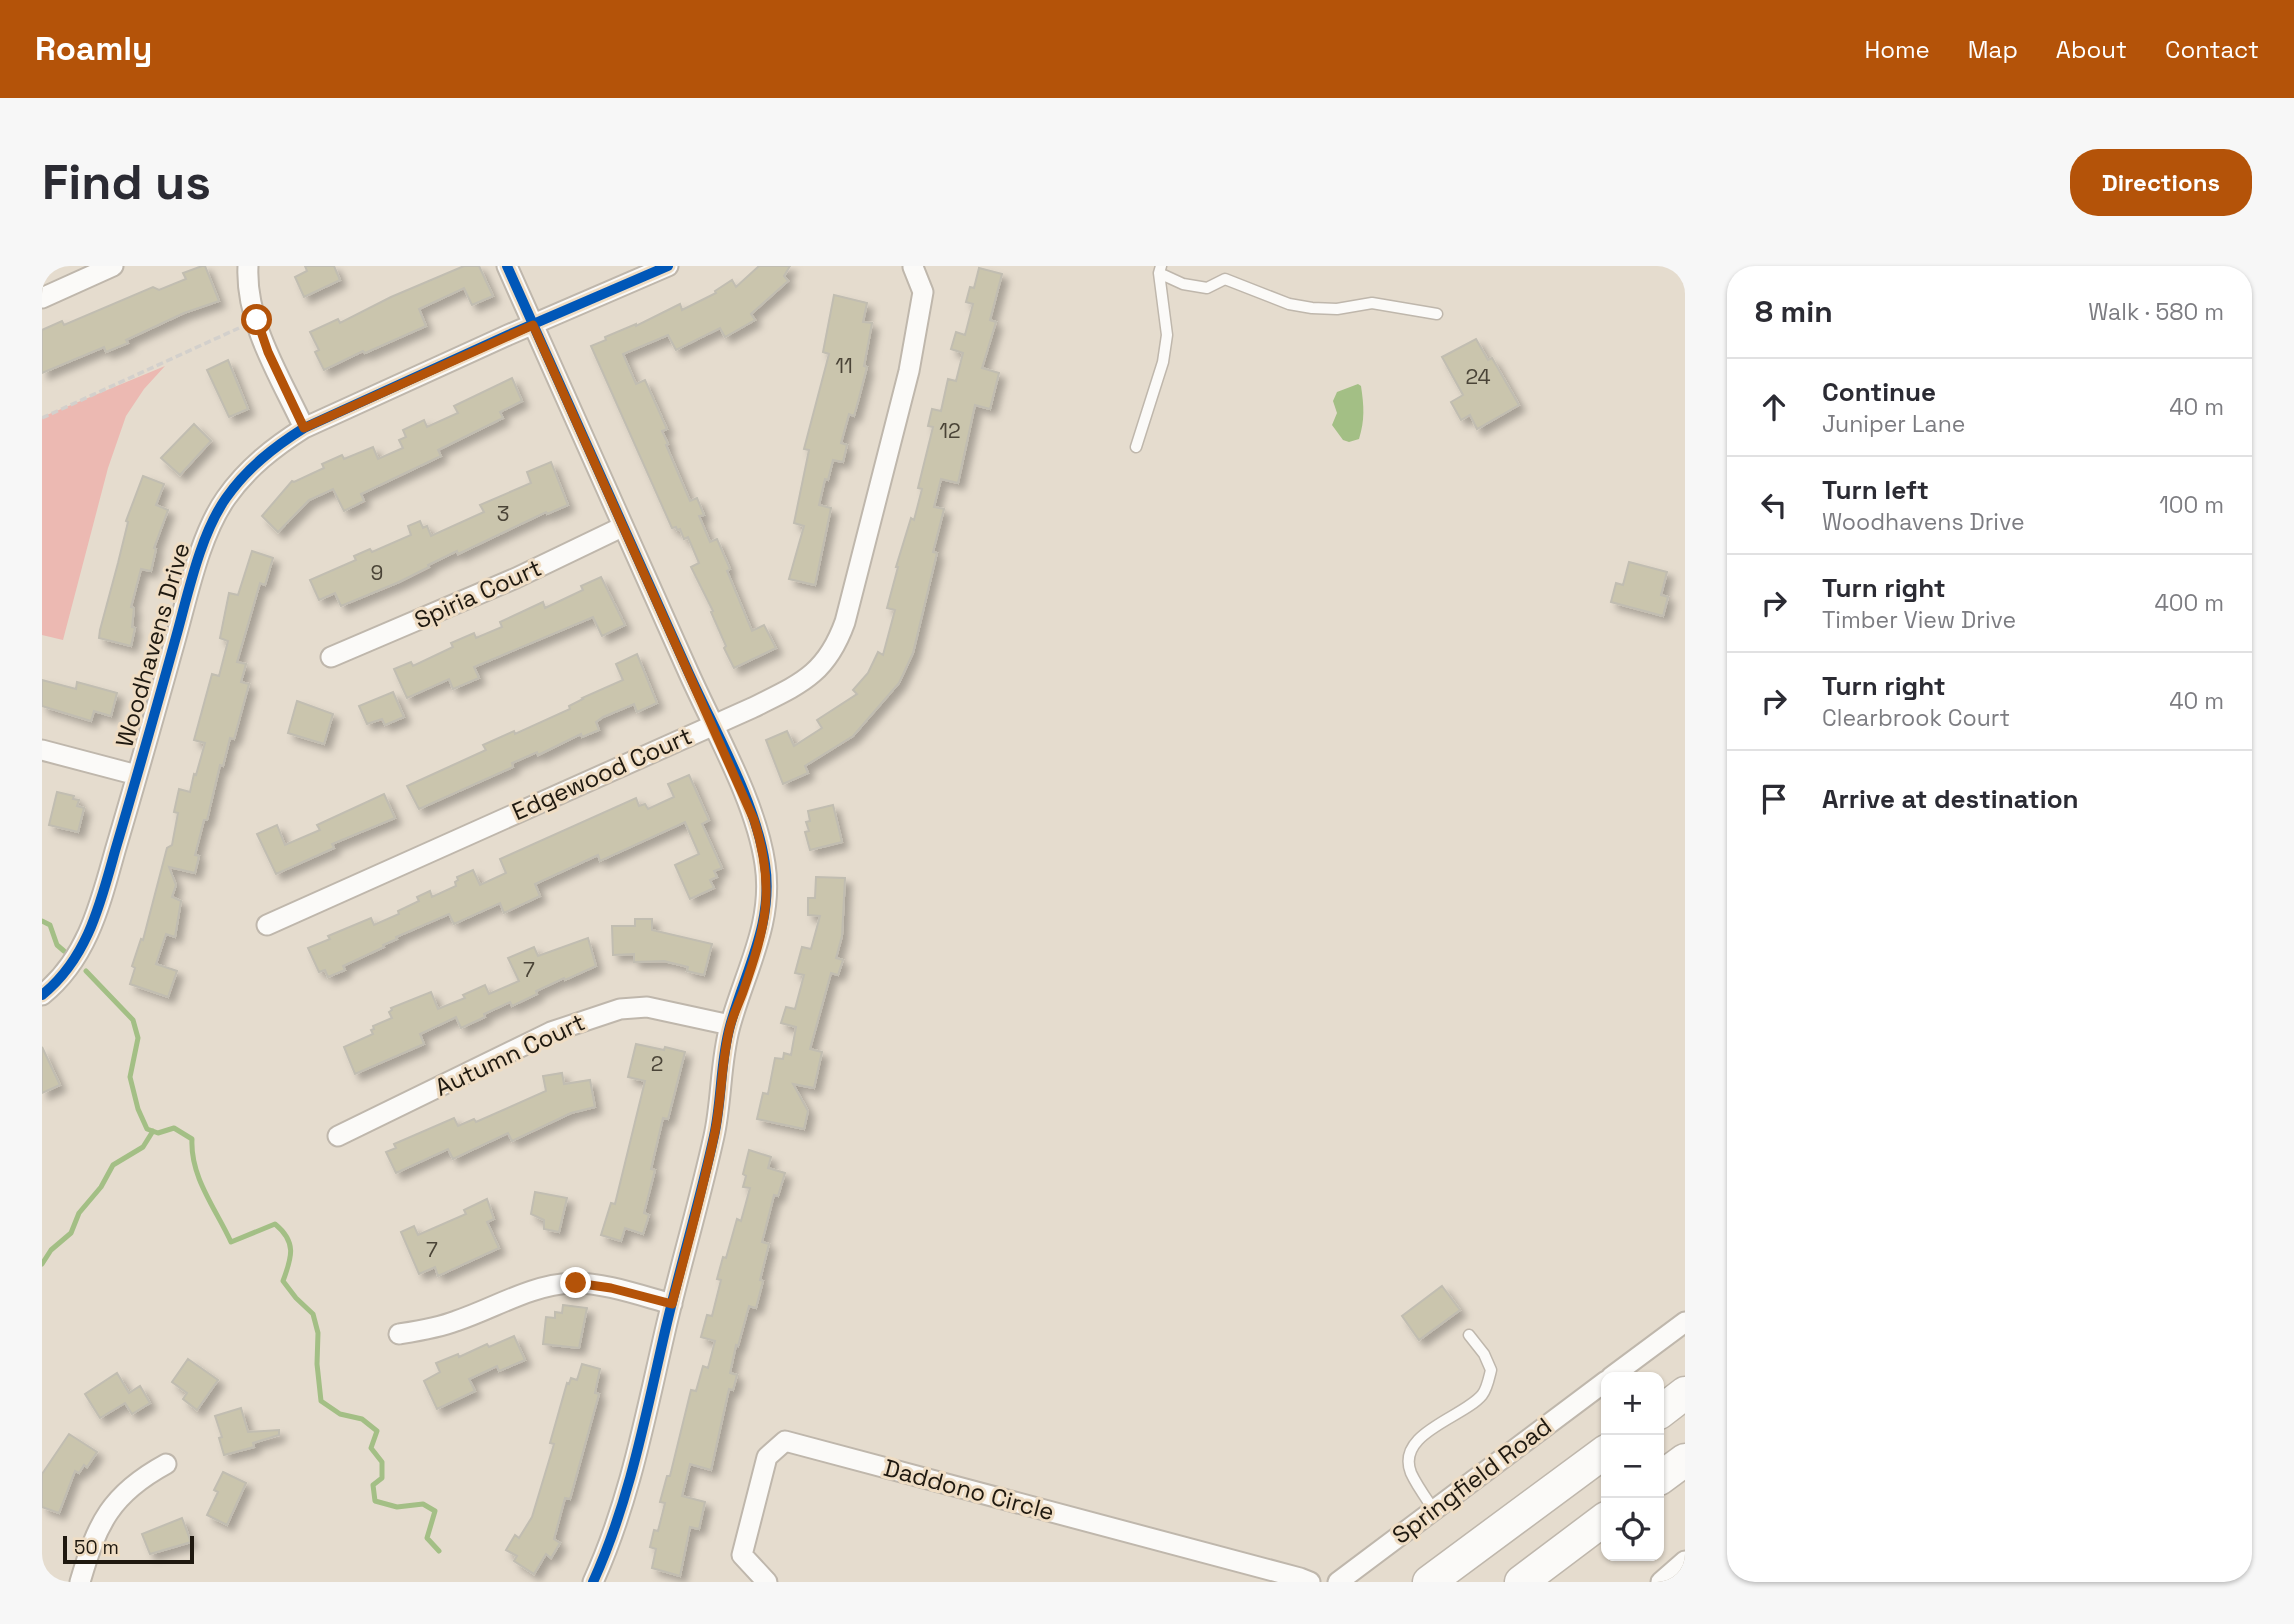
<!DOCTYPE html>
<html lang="en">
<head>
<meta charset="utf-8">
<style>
	body { margin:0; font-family:"Space Grotesk",sans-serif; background:#f7f7f7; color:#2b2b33 }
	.controls { position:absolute; right:21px; bottom:21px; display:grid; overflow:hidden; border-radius:14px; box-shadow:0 2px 5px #0004 }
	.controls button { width:63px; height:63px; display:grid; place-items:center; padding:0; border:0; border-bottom:2px solid #e1e1e2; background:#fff; color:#2b2b33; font:35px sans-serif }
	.scale { position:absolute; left:21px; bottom:18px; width:131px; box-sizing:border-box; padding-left:7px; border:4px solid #1f1910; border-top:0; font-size:19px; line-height:24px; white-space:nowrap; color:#1f1910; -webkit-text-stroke:5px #efddc4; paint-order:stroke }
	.stop { position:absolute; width:21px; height:21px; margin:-16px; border:5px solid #b45309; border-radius:50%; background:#fff }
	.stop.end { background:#b45309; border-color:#fff; box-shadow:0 2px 7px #0008 }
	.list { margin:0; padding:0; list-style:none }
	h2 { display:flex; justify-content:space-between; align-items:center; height:91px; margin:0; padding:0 28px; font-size:30px }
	h2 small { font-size:23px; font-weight:400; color:#7c7c81 }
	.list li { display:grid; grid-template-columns:46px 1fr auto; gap:21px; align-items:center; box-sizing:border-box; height:98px; padding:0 28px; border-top:2px solid #e1e1e2 }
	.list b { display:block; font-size:26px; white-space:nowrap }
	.list p { margin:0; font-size:23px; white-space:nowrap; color:#7c7c81 }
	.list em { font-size:23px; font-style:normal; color:#7c7c81 }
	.icon { flex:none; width:38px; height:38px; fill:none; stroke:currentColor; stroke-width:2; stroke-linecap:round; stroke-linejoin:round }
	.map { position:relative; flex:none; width:1643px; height:1316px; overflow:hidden; border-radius:28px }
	header { display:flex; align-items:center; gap:42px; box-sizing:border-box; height:98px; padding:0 35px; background:#b45309; color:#fff }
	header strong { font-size:33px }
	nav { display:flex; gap:38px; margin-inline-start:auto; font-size:24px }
	.intro { display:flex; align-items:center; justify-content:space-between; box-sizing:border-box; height:168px; padding:0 42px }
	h1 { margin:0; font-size:49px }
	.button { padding:18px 32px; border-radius:28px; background:#b45309; color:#fff; font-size:24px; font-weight:700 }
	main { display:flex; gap:42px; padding:0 42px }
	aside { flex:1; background:#fff; border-radius:28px; box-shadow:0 2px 5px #0004 }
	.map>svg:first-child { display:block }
	.green { fill:#ecb9b2 }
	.water { fill:#a3bf85 }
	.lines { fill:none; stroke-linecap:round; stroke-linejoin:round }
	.stream { stroke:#a3bf85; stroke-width:5 }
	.building { fill:#cac5ad; stroke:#c1bdb1; stroke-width:2; filter:url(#shadow) }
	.service-casing { stroke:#bfb7ac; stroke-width:13 }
	.minor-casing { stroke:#bfb7ac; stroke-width:23 }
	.trunk-casing { stroke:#bfb7ac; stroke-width:35 }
	.path { stroke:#d3d0cc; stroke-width:3.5; stroke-dasharray:7 3.5; stroke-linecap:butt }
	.service { stroke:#fbfaf8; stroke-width:10 }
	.minor { stroke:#fbfaf8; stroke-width:19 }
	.trunk { stroke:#fbfaf8; stroke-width:32 }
	.cycleway-casing { stroke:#efddc4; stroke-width:15 }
	.cycleway { stroke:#0057b8; stroke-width:10 }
	.route { stroke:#b45309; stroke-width:9 }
	.labels { text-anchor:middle; stroke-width:6; stroke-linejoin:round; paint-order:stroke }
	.number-label { font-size:21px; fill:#4a4437 }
	.street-label { font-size:24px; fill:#1f1910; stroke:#efddc4 }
</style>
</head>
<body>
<header>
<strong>Roamly</strong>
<nav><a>Home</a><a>Map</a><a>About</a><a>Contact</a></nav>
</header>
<div class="intro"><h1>Find us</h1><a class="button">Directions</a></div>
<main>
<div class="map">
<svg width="1643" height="1316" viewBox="0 0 1643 1316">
	<defs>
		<filter id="shadow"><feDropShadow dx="6" dy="6" stdDeviation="3.5" flood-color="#0004"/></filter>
	</defs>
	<rect width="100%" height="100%" fill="#e5dcce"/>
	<path class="green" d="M 123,100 L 102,123 L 84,150 L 66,202 L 21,374 L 0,369 L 0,151 Z"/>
	<path class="water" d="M 1316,118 L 1319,120 C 1322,140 1323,154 1317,173 L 1307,176 L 1301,174 L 1290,159 L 1295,147 L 1291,135 L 1295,126 Z"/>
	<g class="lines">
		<path class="stream" d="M 0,655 L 8,659 L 15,679 L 22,685
			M 44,705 L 91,754 L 96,772 L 88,811 L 96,843 L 105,863 L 116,867 L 132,862 L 150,873 C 148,911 174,943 189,976 L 233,958 C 255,976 250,991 241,1015 L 254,1032 L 271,1048 L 276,1067 L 275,1098 L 279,1135 L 298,1148 L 320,1153 L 335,1165 L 329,1182 L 340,1196 L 340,1212 L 331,1219 L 333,1235 L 355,1241 L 381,1238 L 393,1245 L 385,1272 L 397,1285
			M 0,998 L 9,984 L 29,967 L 37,947 L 59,921 L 71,899 L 101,881 L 111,865"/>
	</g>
	<path class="building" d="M 160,0 L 163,0 L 177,35 L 142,47 L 84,74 L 86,77 L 64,86 L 62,81 L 0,107 L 0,64 L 20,55 L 22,59 L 111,21 L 117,24 L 144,13 L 141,7 Z
		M 263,0 L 292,0 L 298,14 L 262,31 L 253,11 L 265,5 Z
		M 422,0 L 437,0 L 451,30 L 430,39 L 422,22 L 377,43 L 384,60 L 323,87 L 321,85 L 282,104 L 273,86 L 277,84 L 268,66 L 296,53 L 298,57 L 349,31 Z
		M 717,0 L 748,0 L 742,10 L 746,15 L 709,48 L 713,54 L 683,71 L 678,62 L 634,84 L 626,69 L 581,88 L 594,118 L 603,114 L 625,163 L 620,165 L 626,178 L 624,179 L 648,235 L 655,232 L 662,249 L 657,250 L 668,276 L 675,273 L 688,303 L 685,305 L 710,365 L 722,359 L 734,382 L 692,402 L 682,382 L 684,380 L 669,346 L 671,345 L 649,301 L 657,297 L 646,271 L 642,273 L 638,263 L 635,264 L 634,261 L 630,262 L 549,80 L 564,74 L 563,71 L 594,58 L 594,60 L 638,38 L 640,44 L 674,27 L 673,25 L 690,14 L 694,21 Z
		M 937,2 L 960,8 L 948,54 L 954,56 L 940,102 L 957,107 L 948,143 L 933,139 L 916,217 L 899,213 L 892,241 L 902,243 L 891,286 L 895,287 L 871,387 L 857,417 L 811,470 L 763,500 L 766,507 L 741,518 L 724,474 L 745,465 L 752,480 L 780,462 L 775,454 L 815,428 L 811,424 L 826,407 L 836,386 L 841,389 L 853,344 L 845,342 L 856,301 L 854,301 L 869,252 L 872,254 L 880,223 L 876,222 L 891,161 L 886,160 L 890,143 L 899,145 L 906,113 L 914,115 L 921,87 L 909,83 L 914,66 L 923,69 L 931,38 L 924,36 L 928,21 L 932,22 Z
		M 792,29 L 825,37 L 821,56 L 830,57 L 822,100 L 825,101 L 817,132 L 812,150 L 807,148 L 799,177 L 805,179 L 801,196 L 791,194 L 786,214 L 783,213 L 777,239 L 789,242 L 773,319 L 747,313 L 762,260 L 752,257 L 767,184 L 762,183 L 787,88 L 781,86 Z
		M 1434,73 L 1446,94 L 1450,92 L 1477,139 L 1435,163 L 1428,149 L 1419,154 L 1409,136 L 1421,129 L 1400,91 Z
		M 186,94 L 206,143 L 187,151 L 165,104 Z
		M 470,112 L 480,135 L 458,146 L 461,152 L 396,184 L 399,190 L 319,228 L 322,235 L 302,245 L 291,223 L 267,234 L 236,266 L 220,250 L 250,215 L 252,216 L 282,202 L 280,198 L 300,189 L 302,193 L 331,181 L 336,193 L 361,182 L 357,174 L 364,171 L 361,164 L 382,154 L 385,161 L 416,147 L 412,140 Z
		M 152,158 L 169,175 L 138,209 L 119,192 Z
		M 509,196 L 526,239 L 505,248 L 504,246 L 416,288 L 415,285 L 386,299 L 387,301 L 357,316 L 299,340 L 293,327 L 277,334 L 268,314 L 314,294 L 312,290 L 328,283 L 330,286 L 369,269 L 366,260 L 378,255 L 381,262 L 385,260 L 389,270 L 442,246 L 438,239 L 489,217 L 485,206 Z
		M 101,210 L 122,218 L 114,239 L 126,244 L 112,282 L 114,283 L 109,305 L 99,303 L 89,341 L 92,342 L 90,361 L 93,362 L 89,380 L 57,372 L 58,364 L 76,297 L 86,256 L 84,255 Z
		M 210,285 L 231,292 L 223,319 L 218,317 L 195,396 L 204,398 L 199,416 L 207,418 L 192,473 L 188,472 L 181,500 L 178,499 L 165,554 L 162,554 L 153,589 L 157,590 L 153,607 L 127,601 L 134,619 L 130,631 L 139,635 L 133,671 L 124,668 L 114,698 L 135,705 L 126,731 L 88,718 L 93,702 L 90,700 L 99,673 L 101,674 L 125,582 L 130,579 L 136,547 L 132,546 L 137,523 L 148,526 L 152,508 L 154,509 L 163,477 L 152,474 L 170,408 L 177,410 L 186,375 L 178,372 L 187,327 L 196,329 Z
		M 1587,296 L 1625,306 L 1619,329 L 1626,331 L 1621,350 L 1569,336 L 1574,317 L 1581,319 Z
		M 559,311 L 583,359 L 560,370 L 551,351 L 432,401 L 437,412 L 411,423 L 407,413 L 365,432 L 352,403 L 369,396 L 371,400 L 411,381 L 409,377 L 432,367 L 434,372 L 460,361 L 458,356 L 501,336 L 503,342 L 541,324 L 539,320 Z
		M 595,388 L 615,437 L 595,446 L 592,438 L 561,451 L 554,456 L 557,464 L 540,471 L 539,468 L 496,489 L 495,486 L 470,497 L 471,501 L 377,543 L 365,520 L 444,484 L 441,479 L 472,465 L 473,468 L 528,443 L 527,440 L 541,433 L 540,432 L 581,414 L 574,398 Z
		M 0,414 L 34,423 L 35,416 L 75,427 L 69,450 L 52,445 L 49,455 L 0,440 Z
		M 351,426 L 362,451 L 343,459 L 340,453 L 325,458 L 317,440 Z
		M 255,435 L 291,448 L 282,478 L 246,467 Z
		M 647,509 L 667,554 L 660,558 L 680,602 L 672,605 L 675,611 L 668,614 L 672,622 L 648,633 L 633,599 L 657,588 L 643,556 L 558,595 L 556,589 L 493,618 L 498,630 L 462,647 L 458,637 L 412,658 L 407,648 L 354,671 L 355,673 L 341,679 L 342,681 L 301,700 L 303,704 L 286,711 L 283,704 L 277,706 L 266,682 L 288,673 L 286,670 L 329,652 L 332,659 L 357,648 L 356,645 L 377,635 L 375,631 L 388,625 L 390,631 L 414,620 L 413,616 L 416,614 L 415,611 L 431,604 L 438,619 L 464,607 L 458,593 L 594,532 L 597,540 L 603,538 L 606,543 L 632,531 L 626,518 Z
		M 15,526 L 32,530 L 31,533 L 37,534 L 35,540 L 42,542 L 36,566 L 7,559 Z
		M 342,528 L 353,552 L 290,578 L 292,582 L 234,608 L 215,568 L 235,559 L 243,579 L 278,564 L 275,559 Z
		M 791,539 L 800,576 L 768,584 L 763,566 L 767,565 L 764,556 L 768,555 L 766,545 Z
		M 774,611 L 803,612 L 800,670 L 794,692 L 801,694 L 796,709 L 789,707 L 768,783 L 780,786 L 772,822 L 751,818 L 766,845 L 762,863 L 715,853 L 721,827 L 726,828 L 733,792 L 741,793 L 742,787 L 749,789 L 754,761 L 739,757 L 744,741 L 753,743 L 762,709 L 753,707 L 760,681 L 769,683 L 778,650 L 766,649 L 766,632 L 773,632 Z
		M 593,653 L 610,653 L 610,664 L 670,678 L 662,709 L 645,705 L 646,701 L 622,695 L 592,696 L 592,688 L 571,689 L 570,660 L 593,660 Z
		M 546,672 L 554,700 L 523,714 L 522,712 L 494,725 L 495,728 L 470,740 L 468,736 L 442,748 L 443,751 L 419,762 L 414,751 L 378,768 L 382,778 L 313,808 L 302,781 L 331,768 L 329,764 L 332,763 L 331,760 L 350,752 L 347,746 L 350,744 L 349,742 L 389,726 L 396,743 L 423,732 L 421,729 L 443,719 L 447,728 L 477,715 L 466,692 L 492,681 L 496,690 Z
		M 594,778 L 622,784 L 623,781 L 643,786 L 626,853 L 621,852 L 612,890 L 609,903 L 613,904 L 602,947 L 607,949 L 601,968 L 583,962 L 579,975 L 559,969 L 569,937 L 573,938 L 603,815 L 586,811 Z
		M 0,781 L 18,819 L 0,827 Z
		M 520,807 L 522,818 L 548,814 L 553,841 L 529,847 L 470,875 L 466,867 L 411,893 L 406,883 L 354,907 L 344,886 L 354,882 L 352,878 L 412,852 L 416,860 L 432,853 L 434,856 L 504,825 L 501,810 Z
		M 707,884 L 729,891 L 726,902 L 743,907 L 736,930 L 732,929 L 720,976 L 727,978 L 718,1014 L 721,1015 L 714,1042 L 707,1040 L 696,1080 L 694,1079 L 688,1107 L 695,1109 L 691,1124 L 687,1123 L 669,1204 L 648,1198 L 640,1230 L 663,1236 L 657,1263 L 648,1261 L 638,1310 L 610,1302 L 614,1283 L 608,1281 L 612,1264 L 616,1265 L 623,1237 L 618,1236 L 625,1210 L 628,1210 L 649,1124 L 654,1125 L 661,1100 L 666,1102 L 673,1075 L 659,1071 L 665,1049 L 670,1050 L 679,1014 L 675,1013 L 681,991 L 684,992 L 695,953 L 699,955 L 708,922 L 701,921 L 704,910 L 701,908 Z
		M 493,926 L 525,932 L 517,966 L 502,963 L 502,954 L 489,948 Z
		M 445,933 L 452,953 L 445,956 L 457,982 L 396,1010 L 393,1001 L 377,1008 L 359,966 L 372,960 L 376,969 L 424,948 L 422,944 Z
		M 1400,1020 L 1418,1044 L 1377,1074 L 1360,1050 Z
		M 521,1039 L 545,1042 L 537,1082 L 501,1078 L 504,1051 L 513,1052 L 513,1046 L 520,1047 Z
		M 472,1070 L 483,1094 L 457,1105 L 455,1100 L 427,1113 L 433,1125 L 395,1143 L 382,1115 L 398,1106 L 394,1097 L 416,1088 L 417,1091 L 445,1078 L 447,1081 Z
		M 146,1093 L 176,1114 L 155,1144 L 141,1133 L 145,1127 L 130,1116 Z
		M 540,1098 L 558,1103 L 553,1127 L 557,1128 L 528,1233 L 523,1232 L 512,1273 L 518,1277 L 509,1292 L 504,1288 L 492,1308 L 472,1295 L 475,1290 L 464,1284 L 473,1269 L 477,1272 L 490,1251 L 512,1178 L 508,1177 L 525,1117 L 527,1118 L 529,1112 L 535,1114 Z
		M 75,1107 L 87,1127 L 98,1120 L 108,1137 L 90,1148 L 83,1137 L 58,1152 L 43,1128 Z
		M 199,1142 L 206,1166 L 237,1164 L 237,1169 L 211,1177 L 212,1181 L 182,1189 L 177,1172 L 180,1171 L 173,1150 Z
		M 27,1168 L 55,1186 L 45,1201 L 42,1199 L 37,1207 L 33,1205 L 17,1247 L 0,1241 L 0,1208 Z
		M 181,1206 L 204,1217 L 185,1259 L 165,1249 L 176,1226 L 172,1224 Z
		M 140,1252 L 149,1276 L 108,1288 L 100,1268 Z"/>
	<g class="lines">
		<defs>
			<path id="service" d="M 1117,7 L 1141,18 L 1165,22 L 1183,13 L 1247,38 L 1270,42 L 1295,43 L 1330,37 L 1395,48
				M 1094,181 L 1121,96 L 1125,69 L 1117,7 L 1119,0
				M 1392,1244 C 1384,1232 1375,1220 1369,1207 C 1353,1167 1421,1152 1440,1129 C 1445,1123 1447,1112 1449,1104 L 1442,1088 L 1427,1069"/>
			<path id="minor" d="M 206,0 C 203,57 239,112 262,162
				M 465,0 C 524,135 585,269 645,403 C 671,462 714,535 723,598 C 732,657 703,705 688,760 C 678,796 680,834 672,870 C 658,934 639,997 624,1061 C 604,1147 588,1235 551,1316
				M 0,32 L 71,0
				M 289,391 L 474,312 L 580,261
				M 0,484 L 95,509
				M 225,659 L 710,442 C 758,418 784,409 803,356 L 867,105 L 881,26 L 871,1
				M 0,729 C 45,693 58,639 73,585 C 94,514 114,443 134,371 C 146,328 158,269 184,232 C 205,202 232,181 262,162 L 466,69 L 626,0
				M 296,870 L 509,766 L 578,743 L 605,741 L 688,759
				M 357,1068 C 376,1065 396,1062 414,1055 C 453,1042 488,1019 530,1017 C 561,1016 600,1030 630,1038
				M 1569,1111 L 1643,1056
				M 38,1316 C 55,1257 69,1228 124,1198
				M 725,1316 L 700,1289 L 725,1191 L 743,1175 L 1258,1312 L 1268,1316
				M 1296,1316 L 1564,1115
				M 1619,1316 L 1643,1295"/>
			<path id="trunk" d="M 1617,1147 L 1643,1127
				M 1617,1213 L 1643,1194
				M 1387,1316 L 1564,1185
				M 1479,1316 L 1564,1252"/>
		</defs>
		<use href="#service" class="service-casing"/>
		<use href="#minor" class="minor-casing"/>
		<use href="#trunk" class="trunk-casing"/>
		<path class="path" d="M 0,152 L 197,62"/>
		<use href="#service" class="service"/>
		<use href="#minor" class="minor"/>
		<use href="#trunk" class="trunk"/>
		<defs>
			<path id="cycleway" d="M 465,0 C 524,135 585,269 645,403 C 671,462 714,535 723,598 C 732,657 703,705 688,760 C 678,796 680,834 672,870 C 658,934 639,997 624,1061 C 604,1147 588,1235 551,1316
				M 0,729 C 45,693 58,639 73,585 C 94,514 114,443 134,371 C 146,328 158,269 184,232 C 205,202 232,181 262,162 L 466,69 L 626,0"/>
		</defs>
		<use href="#cycleway" class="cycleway-casing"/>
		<use href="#cycleway" class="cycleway"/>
	</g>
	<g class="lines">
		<path class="route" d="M 215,54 L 226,86 L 262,162 L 491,59 L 712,554 C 734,623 724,660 701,726 C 697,737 691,749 688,761 C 679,796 680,831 673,866 C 661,924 645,981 630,1038 L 569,1022 L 534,1017"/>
	</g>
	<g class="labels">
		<g class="number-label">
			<text x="802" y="107">11</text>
			<text x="1436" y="118">24</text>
			<text x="908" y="172">12</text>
			<text x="461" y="255">3</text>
			<text x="335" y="314">9</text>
			<text x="487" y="711">7</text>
			<text x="615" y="805">2</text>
			<text x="390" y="991">7</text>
		</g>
		<g class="street-label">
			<text transform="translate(436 328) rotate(-24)" y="8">Spiria Court</text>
			<text transform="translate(111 379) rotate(-74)" y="8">Woodhavens Drive</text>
			<text transform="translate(560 508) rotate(-24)" y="8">Edgewood Court</text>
			<text transform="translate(468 789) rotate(-25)" y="8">Autumn Court</text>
			<text transform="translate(1430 1215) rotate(-37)" y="8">Springfield Road</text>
			<text transform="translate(927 1224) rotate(15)" y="8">Daddono Circle</text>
		</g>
	</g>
</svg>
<div class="controls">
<button>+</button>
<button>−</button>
<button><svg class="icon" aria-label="locate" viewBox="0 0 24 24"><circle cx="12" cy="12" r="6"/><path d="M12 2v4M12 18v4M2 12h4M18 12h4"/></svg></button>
</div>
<div class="scale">50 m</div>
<div class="stop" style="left:215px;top:54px"></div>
<div class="stop end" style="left:534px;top:1017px"></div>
</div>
<aside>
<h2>8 min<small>Walk · 580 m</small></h2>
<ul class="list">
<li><svg class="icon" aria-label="ahead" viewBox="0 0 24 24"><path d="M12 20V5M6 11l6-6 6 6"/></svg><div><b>Continue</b><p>Juniper Lane</p></div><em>40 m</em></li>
<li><svg class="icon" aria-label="left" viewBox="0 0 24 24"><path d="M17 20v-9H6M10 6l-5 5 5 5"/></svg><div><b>Turn left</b><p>Woodhavens Drive</p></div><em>100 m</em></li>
<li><svg class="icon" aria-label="right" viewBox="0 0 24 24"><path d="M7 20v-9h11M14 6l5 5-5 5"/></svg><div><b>Turn right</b><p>Timber View Drive</p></div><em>400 m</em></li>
<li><svg class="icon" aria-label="right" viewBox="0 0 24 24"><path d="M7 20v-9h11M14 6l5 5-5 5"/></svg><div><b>Turn right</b><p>Clearbrook Court</p></div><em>40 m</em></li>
<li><svg class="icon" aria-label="arrive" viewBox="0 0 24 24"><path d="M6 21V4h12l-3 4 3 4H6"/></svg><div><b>Arrive at destination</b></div></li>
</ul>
</aside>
</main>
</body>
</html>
